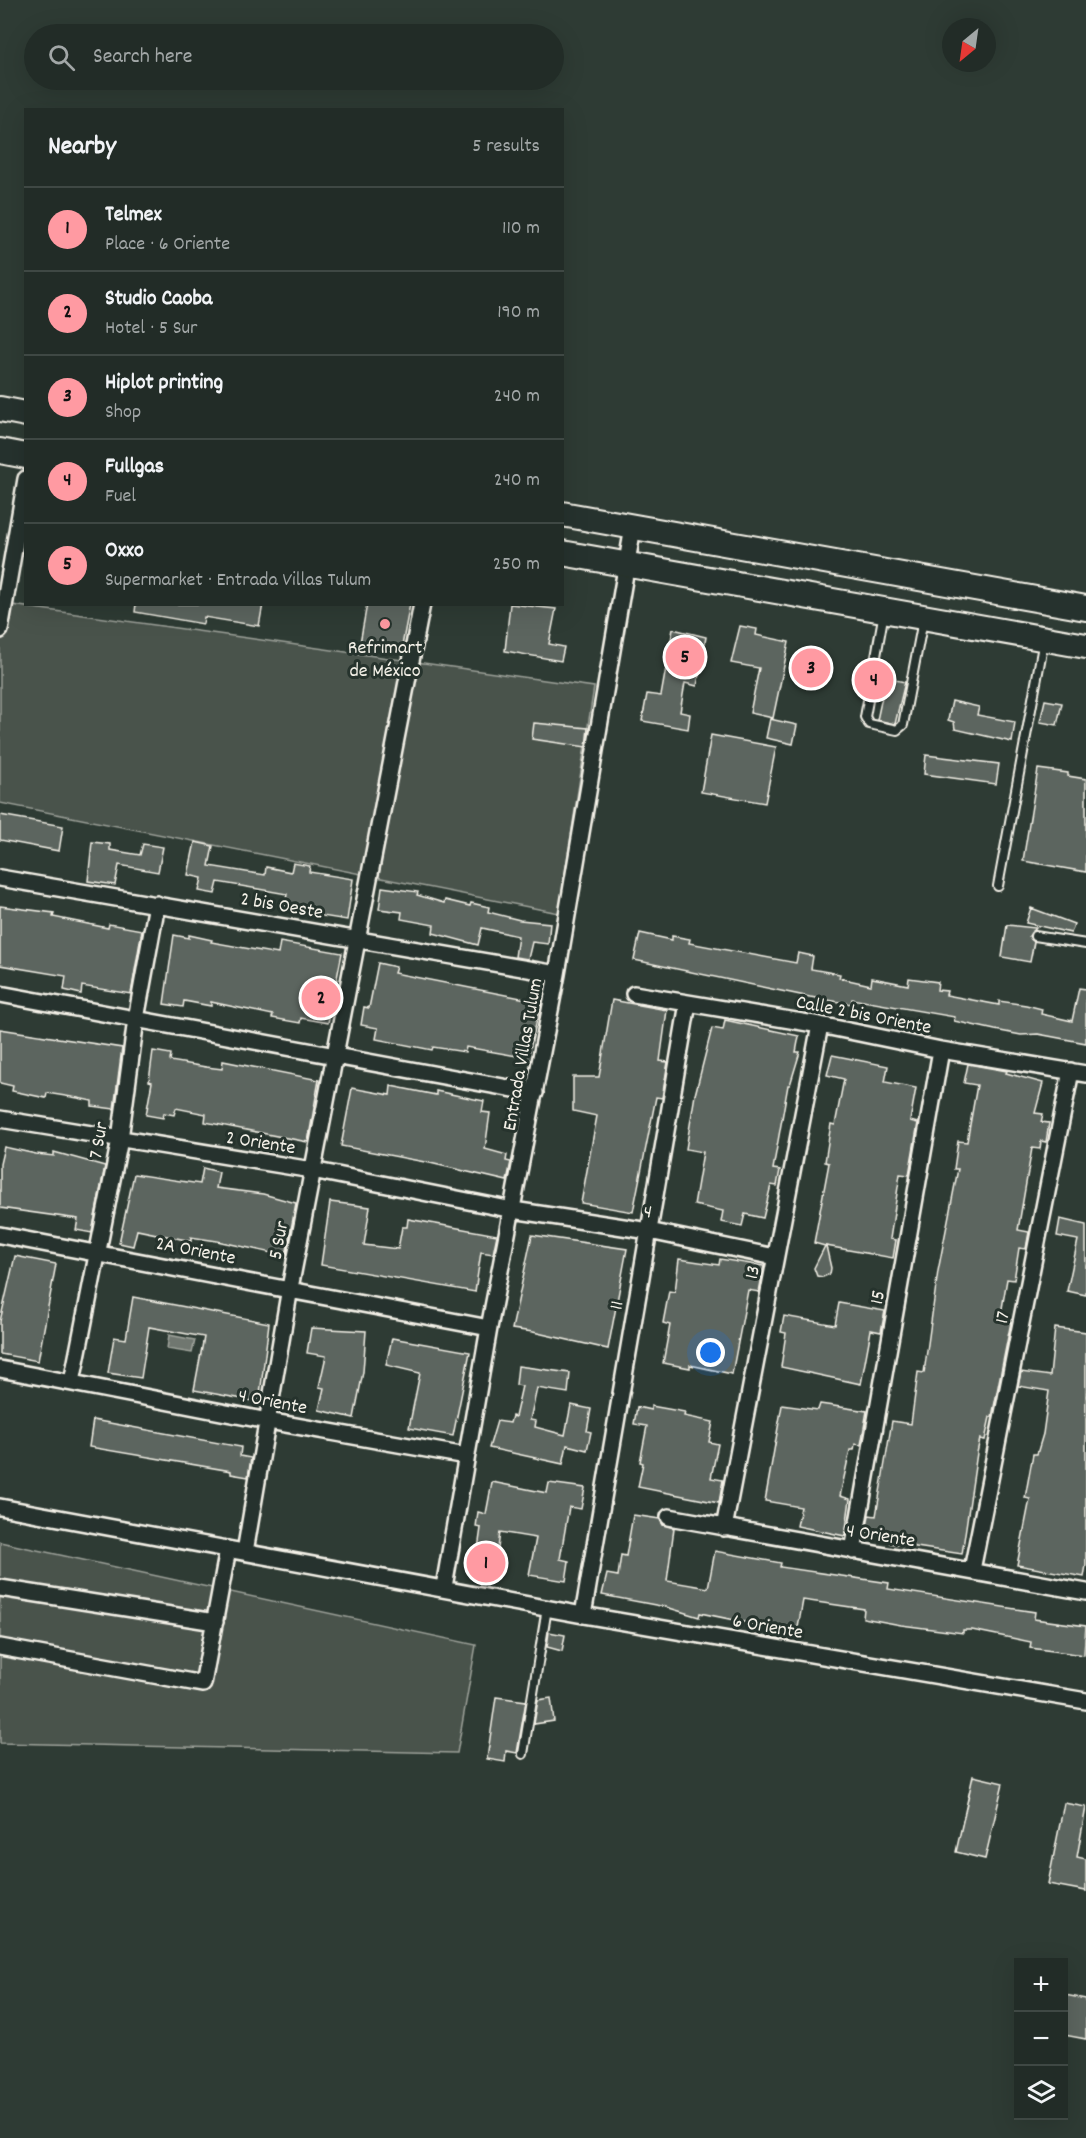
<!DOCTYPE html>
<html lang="en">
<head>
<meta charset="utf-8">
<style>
	body { margin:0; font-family:Dekko,sans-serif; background:#2a342f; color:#f1f3f6 }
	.controls { position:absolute; right:18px; bottom:18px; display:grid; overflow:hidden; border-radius:0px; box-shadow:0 6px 24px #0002 }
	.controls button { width:54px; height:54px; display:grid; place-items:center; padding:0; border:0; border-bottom:2px solid #3f4844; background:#222c27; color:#f1f3f6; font:30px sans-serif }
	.compass { position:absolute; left:942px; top:18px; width:54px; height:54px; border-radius:50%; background:#222c27; box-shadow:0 6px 24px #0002; rotate:209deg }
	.you { position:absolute; left:711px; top:1353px; width:21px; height:21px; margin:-15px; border:4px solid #fff; border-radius:50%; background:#1a73e8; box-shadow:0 0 0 9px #1a73e833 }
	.badge { display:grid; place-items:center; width:39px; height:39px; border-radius:50%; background:#ff9aa2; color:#111; font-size:20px; font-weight:700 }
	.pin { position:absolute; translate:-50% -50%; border:3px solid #fff; box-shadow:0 2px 6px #0006 }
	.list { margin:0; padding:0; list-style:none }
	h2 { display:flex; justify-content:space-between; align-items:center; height:78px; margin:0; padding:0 24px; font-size:26px }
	h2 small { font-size:20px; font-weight:400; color:#a2a7a7 }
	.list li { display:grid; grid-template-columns:39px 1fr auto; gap:18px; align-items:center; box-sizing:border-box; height:84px; padding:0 24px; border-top:2px solid #3f4844 }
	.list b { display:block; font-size:22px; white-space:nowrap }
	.list p { margin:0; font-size:20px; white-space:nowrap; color:#a2a7a7 }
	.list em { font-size:20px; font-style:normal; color:#a2a7a7 }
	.icon { flex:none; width:33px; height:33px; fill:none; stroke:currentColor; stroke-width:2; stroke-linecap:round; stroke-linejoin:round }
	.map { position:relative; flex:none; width:1086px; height:2138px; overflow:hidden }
	.search { position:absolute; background:#222c27; box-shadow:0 6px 24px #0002; left:24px; top:24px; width:540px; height:66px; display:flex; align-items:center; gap:15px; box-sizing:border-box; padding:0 21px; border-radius:33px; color:#a2a7a7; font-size:22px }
	.panel { position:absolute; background:#222c27; box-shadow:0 6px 24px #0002; left:24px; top:108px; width:540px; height:498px; border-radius:0px }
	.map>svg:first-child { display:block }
	.green { fill:#48524c; stroke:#9ea29a; stroke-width:1.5 }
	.water { fill:#6f7770; stroke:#a4a8a0; stroke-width:1.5 }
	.building { fill:#5c655e; stroke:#f4f1e8; stroke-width:1.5 }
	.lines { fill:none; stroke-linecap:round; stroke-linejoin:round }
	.service-casing { stroke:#f4f1e8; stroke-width:12 }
	.minor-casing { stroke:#f4f1e8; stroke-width:20 }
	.trunk-casing { stroke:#f4f1e8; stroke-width:28 }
	.service { stroke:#26332d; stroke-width:8 }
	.minor { stroke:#26332d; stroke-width:15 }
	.trunk { stroke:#26332d; stroke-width:24 }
	.poi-dot { fill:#ff9aa2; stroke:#26332d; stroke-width:2 }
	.labels { text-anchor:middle; stroke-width:6; stroke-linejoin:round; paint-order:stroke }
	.poi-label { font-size:20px; fill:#f4f1e8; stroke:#26332d }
	.street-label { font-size:20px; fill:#f4f1e8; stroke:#26332d }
</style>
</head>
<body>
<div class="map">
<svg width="1086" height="2138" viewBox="0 0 1086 2138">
	<rect width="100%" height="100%" fill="#2e3b34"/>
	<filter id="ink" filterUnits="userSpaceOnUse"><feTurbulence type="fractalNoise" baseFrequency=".0167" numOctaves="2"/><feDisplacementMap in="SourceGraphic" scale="12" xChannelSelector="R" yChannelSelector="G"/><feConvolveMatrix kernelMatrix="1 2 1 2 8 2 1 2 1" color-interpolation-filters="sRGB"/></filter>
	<g filter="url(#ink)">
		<path class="green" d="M 12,605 L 594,687 L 559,913 L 0,803 L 0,642 Z
			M 0,1542 L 476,1645 L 457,1753 L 0,1743 Z"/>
		<path class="water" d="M 169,1335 L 195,1340 L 192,1353 L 167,1349 Z"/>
		<path class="building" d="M 136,604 L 263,604 L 259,626 L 204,617 L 203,624 L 135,612 Z
			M 367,604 L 410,604 L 401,651 L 360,643 Z
			M 510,604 L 556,609 L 549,644 L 564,647 L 561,661 L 505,651 Z
			M 740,626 L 757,629 L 756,635 L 789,642 L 773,718 L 750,713 L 759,668 L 731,663 Z
			M 673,629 L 706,637 L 697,686 L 685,683 L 680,712 L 690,714 L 688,729 L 642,721 L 647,694 L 661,696 Z
			M 886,678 L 905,682 L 895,724 L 877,720 Z
			M 1045,700 L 1062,703 L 1057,725 L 1040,722 Z
			M 952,701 L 979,707 L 977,715 L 1015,722 L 1012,742 L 955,729 L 954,722 L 948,720 Z
			M 770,719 L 797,725 L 793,744 L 766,738 Z
			M 534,723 L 588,728 L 586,747 L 532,739 Z
			M 711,735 L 776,747 L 765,803 L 701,792 Z
			M 926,755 L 999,764 L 996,784 L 924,774 Z
			M 1038,769 L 1068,773 L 1068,776 L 1086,779 L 1086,872 L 1023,861 Z
			M 0,815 L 63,826 L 59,851 L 0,840 Z
			M 92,842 L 110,844 L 110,850 L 140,855 L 143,844 L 163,847 L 158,872 L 119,865 L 115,885 L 88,881 Z
			M 195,842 L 213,846 L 209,866 L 265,875 L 266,867 L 291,872 L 293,863 L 310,866 L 309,872 L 353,879 L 347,920 L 284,910 L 287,894 L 218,882 L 215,894 L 199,891 L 202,878 L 188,875 Z
			M 382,887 L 418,892 L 417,895 L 444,903 L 445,900 L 470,906 L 471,903 L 489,907 L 488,912 L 520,920 L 550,923 L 548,944 L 532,942 L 528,959 L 515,957 L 518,936 L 482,928 L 478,945 L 433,933 L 434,925 L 401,919 L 402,912 L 379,909 Z
			M 0,906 L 54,913 L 53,917 L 108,928 L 109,924 L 142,930 L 131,994 L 82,986 L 81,994 L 64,990 L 66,976 L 0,965 Z
			M 1031,908 L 1074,924 L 1071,933 L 1026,923 Z
			M 1007,925 L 1036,928 L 1029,936 L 1034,942 L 1030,962 L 1002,957 Z
			M 640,933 L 672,940 L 672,936 L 690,939 L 689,943 L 796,963 L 798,953 L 813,956 L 811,969 L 840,974 L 839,978 L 871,985 L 872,978 L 908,985 L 909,978 L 938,982 L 937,990 L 947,991 L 946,995 L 999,1005 L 999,1001 L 1026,1005 L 1042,1009 L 1041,1014 L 1072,1021 L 1079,988 L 1086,989 L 1086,1043 L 1038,1034 L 1021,1035 L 995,1030 L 954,1021 L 955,1017 L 852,999 L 851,1004 L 810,997 L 634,960 Z
			M 174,935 L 189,938 L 189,935 L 212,940 L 211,942 L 278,954 L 280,942 L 342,953 L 328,1023 L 301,1018 L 300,1023 L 272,1018 L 273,1015 L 211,1002 L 211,1006 L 184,1001 L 183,1007 L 164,1004 Z
			M 378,963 L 396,967 L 394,973 L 541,1002 L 528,1058 L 466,1047 L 465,1052 L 433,1047 L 432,1050 L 376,1039 L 378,1028 L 361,1025 L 364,1007 L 369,1008 Z
			M 612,1000 L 667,1010 L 660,1061 L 668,1062 L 662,1098 L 656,1097 L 633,1212 L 581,1203 L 597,1116 L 573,1111 L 573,1077 L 599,1077 Z
			M 725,1020 L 799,1036 L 796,1052 L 800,1052 L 790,1085 L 788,1085 L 773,1169 L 780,1170 L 777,1186 L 771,1185 L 763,1218 L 745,1214 L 742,1226 L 721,1222 L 723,1211 L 694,1205 L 703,1152 L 686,1149 L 695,1095 L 712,1028 L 723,1030 Z
			M 0,1029 L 122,1048 L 114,1109 L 92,1106 L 92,1101 L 78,1098 L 47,1093 L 46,1098 L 12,1091 L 13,1086 L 0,1083 Z
			M 153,1051 L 171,1054 L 170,1061 L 206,1067 L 222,1069 L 223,1061 L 319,1080 L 308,1142 L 205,1122 L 206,1114 L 176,1108 L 174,1115 L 164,1113 L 163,1118 L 146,1115 L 152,1082 L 149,1081 Z
			M 832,1055 L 888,1066 L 885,1082 L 916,1088 L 910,1121 L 918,1123 L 909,1175 L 900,1174 L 890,1239 L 896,1240 L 893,1258 L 826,1246 L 831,1268 L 830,1274 L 823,1277 L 817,1276 L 814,1268 L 825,1246 L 814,1243 L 829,1163 L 825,1162 L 831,1124 L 835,1125 L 844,1079 L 827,1075 Z
			M 968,1064 L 1007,1071 L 1006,1073 L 1043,1083 L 1035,1113 L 1043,1114 L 1041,1122 L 1049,1123 L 1046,1142 L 1041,1141 L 1040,1149 L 1032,1148 L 1018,1230 L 1029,1232 L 1026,1249 L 1019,1248 L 1014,1280 L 1007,1279 L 1000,1320 L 1011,1322 L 992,1417 L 990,1417 L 985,1440 L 980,1439 L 977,1453 L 962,1554 L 890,1543 L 891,1536 L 866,1532 L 869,1515 L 876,1516 L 892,1421 L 911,1424 L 918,1372 L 924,1373 L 938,1271 L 958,1169 L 954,1169 L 958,1141 L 967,1142 L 977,1085 L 964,1083 Z
			M 391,1086 L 436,1095 L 436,1091 L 484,1101 L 482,1112 L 490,1113 L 485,1149 L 507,1155 L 506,1161 L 511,1162 L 507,1181 L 430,1163 L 341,1146 L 352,1088 L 390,1095 Z
			M 4,1147 L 36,1154 L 54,1156 L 54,1152 L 105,1166 L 92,1233 L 76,1230 L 78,1219 L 0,1208 L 0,1164 Z
			M 203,1168 L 219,1172 L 216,1188 L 263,1194 L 296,1203 L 286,1256 L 217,1241 L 191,1237 L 191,1241 L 137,1230 L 133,1246 L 119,1243 L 134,1174 L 200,1184 Z
			M 330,1202 L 370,1207 L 364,1245 L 398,1249 L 402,1227 L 407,1227 L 408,1219 L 497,1235 L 493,1254 L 481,1252 L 475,1292 L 321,1265 Z
			M 1060,1219 L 1086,1225 L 1086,1295 L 1067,1291 L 1078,1240 L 1057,1236 Z
			M 532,1235 L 627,1249 L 608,1349 L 533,1332 L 512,1329 Z
			M 15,1256 L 56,1264 L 38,1361 L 0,1354 L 0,1321 Z
			M 679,1259 L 719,1265 L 720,1259 L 764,1266 L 759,1292 L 748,1290 L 732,1374 L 690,1365 L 690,1368 L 663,1363 L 670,1325 L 663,1323 L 669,1291 L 675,1292 Z
			M 133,1297 L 269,1323 L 259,1402 L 194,1390 L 204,1337 L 149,1327 L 141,1378 L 108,1373 L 114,1337 L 126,1339 Z
			M 839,1303 L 885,1311 L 881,1332 L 871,1330 L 861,1384 L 781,1367 L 786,1333 L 781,1332 L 784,1316 L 835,1325 Z
			M 311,1328 L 366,1331 L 363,1372 L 354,1418 L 319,1410 L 324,1388 L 319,1387 L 326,1356 L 307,1353 Z
			M 1055,1328 L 1086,1332 L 1086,1565 L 1084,1577 L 1017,1565 L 1030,1499 L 1025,1498 L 1033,1454 L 1037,1454 L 1043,1434 L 1049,1391 L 1018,1386 L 1021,1372 L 1050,1376 Z
			M 392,1338 L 470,1352 L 453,1436 L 409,1428 L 420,1373 L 386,1365 Z
			M 518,1366 L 570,1373 L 568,1393 L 537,1388 L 530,1420 L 536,1421 L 535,1427 L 565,1435 L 571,1405 L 591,1409 L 587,1431 L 591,1432 L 587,1450 L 567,1445 L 563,1464 L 489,1448 L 497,1421 L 510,1423 L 512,1416 L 515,1417 L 522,1386 L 516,1385 Z
			M 820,1404 L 867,1411 L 861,1445 L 855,1444 L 854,1450 L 850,1450 L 840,1496 L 850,1499 L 845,1536 L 797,1526 L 801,1507 L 765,1501 L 782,1405 L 818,1410 Z
			M 651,1406 L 685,1412 L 684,1416 L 713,1422 L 709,1442 L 718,1444 L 711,1478 L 723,1480 L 719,1503 L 638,1487 L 643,1463 L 640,1462 L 647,1426 L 634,1424 L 637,1407 L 651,1410 Z
			M 93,1420 L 241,1447 L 240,1456 L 251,1458 L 248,1477 L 231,1474 L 231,1471 L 89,1447 Z
			M 492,1482 L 547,1493 L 549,1483 L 585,1488 L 581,1509 L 569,1507 L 560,1559 L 569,1561 L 566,1581 L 529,1575 L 536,1538 L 500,1532 L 495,1573 L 475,1570 L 481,1528 L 476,1527 L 478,1512 L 486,1514 Z
			M 633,1515 L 660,1519 L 663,1525 L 674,1528 L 667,1581 L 708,1588 L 715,1551 L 781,1563 L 780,1567 L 889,1583 L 888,1589 L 1035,1612 L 1034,1619 L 1086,1626 L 1084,1655 L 1030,1648 L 1031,1642 L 972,1630 L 963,1630 L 963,1633 L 901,1625 L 863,1618 L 864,1609 L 803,1600 L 797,1633 L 700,1613 L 699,1617 L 666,1607 L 602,1595 L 607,1574 L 618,1576 L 621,1555 L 626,1556 Z
			M 549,1632 L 565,1635 L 562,1651 L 547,1647 Z
			M 496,1697 L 526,1701 L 517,1753 L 506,1751 L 505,1762 L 487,1759 Z
			M 551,1698 L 554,1721 L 534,1724 L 538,1700 Z
			M 973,1776 L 1003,1783 L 985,1859 L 956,1852 Z
			M 1064,1803 L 1086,1807 L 1077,1857 L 1086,1859 L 1086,1891 L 1048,1884 Z
			M 1065,1995 L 1086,1999 L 1086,2039 L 1064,2035 Z"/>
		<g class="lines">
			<defs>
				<path id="service" d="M 884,612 L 865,717 L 869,724 L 897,730 L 903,725 L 923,620
					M 998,886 L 1044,640
					M 1035,936 L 1086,944
					M 523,1754 L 547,1608"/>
				<path id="minor" d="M 0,630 L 26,479
					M 0,878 L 557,974
					M 0,994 L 535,1093
					M 634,994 L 820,1025 L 941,1050 L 1086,1074
					M 0,1119 L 312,1170 L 513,1210 L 649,1231 L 775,1257
					M 0,1235 L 489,1328
					M 0,1369 L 268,1421 L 466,1456
					M 72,1382 L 120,1139 L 136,1019 L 157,904
					M 0,1507 L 583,1615 L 1086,1701
					M 669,1517 L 1086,1592
					M 724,1528 L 820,1025
					M 853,1551 L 941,1050
					M 245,1552 L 290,1288 L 422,604
					M 972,1570 L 1071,1071
					M 444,1587 L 489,1328 L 557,974 L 633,527
					M 0,1588 L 215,1622
					M 583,1615 L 688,1003
					M 0,1647 L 203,1684 L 228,1549"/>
				<path id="trunk" d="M 0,409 L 26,414
					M 0,451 L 26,456
					M 562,514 L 1086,608
					M 562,553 L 1086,646"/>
			</defs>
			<use href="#service" class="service-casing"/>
			<use href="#minor" class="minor-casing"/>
			<use href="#trunk" class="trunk-casing"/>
			<use href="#service" class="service"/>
			<use href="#minor" class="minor"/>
			<use href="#trunk" class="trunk"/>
		</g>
	</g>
	<circle class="poi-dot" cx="385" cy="624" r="6"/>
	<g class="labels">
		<g class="poi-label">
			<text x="385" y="653">Refrimart<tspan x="385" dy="23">de México</tspan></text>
		</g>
		<g class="street-label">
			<text transform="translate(282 904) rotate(10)" y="7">2 bis Oeste</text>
			<text transform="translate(864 1013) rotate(11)" y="7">Calle 2 bis Oriente</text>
			<text transform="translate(521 1054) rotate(-80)" y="7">Entrada Villas Tulum</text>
			<text transform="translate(97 1140) rotate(-80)" y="7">7 Sur</text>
			<text transform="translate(261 1141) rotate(9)" y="7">2 Oriente</text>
			<text transform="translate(648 1210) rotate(10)" y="7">4</text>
			<text transform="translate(277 1240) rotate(-79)" y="7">5 Sur</text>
			<text transform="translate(196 1249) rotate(11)" y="7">2A Oriente</text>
			<text transform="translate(751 1272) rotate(-79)" y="7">13</text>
			<text transform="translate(876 1297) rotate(-80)" y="7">15</text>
			<text transform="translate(615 1305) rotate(-80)" y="7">11</text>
			<text transform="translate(1001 1317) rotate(-79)" y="7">17</text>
			<text transform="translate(273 1400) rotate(11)" y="7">4 Oriente</text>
			<text transform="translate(881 1534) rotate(9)" y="7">4 Oriente</text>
			<text transform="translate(768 1625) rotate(10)" y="7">6 Oriente</text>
		</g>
	</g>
</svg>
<div class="controls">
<button>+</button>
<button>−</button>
<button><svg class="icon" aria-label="layers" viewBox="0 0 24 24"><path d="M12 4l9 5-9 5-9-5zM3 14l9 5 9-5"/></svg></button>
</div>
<svg class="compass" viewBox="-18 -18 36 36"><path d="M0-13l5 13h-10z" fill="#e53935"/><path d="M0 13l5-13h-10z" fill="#a2a7a7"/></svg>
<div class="you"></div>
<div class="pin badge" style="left:486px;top:1563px">1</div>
<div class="pin badge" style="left:321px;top:998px">2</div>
<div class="pin badge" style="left:811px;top:668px">3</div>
<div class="pin badge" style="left:874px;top:680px">4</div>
<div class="pin badge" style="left:685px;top:657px">5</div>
<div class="search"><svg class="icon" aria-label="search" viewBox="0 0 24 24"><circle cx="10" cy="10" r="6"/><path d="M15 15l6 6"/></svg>Search here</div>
<section class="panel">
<h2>Nearby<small>5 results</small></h2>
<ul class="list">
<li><span class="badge">1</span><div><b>Telmex</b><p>Place · 6 Oriente</p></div><em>110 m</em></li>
<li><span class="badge">2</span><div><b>Studio Caoba</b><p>Hotel · 5 Sur</p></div><em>190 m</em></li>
<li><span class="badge">3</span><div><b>Hiplot printing</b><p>Shop</p></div><em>240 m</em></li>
<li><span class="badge">4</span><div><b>Fullgas</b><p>Fuel</p></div><em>240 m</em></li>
<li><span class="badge">5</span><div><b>Oxxo</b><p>Supermarket · Entrada Villas Tulum</p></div><em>250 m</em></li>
</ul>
</section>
</div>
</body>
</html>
